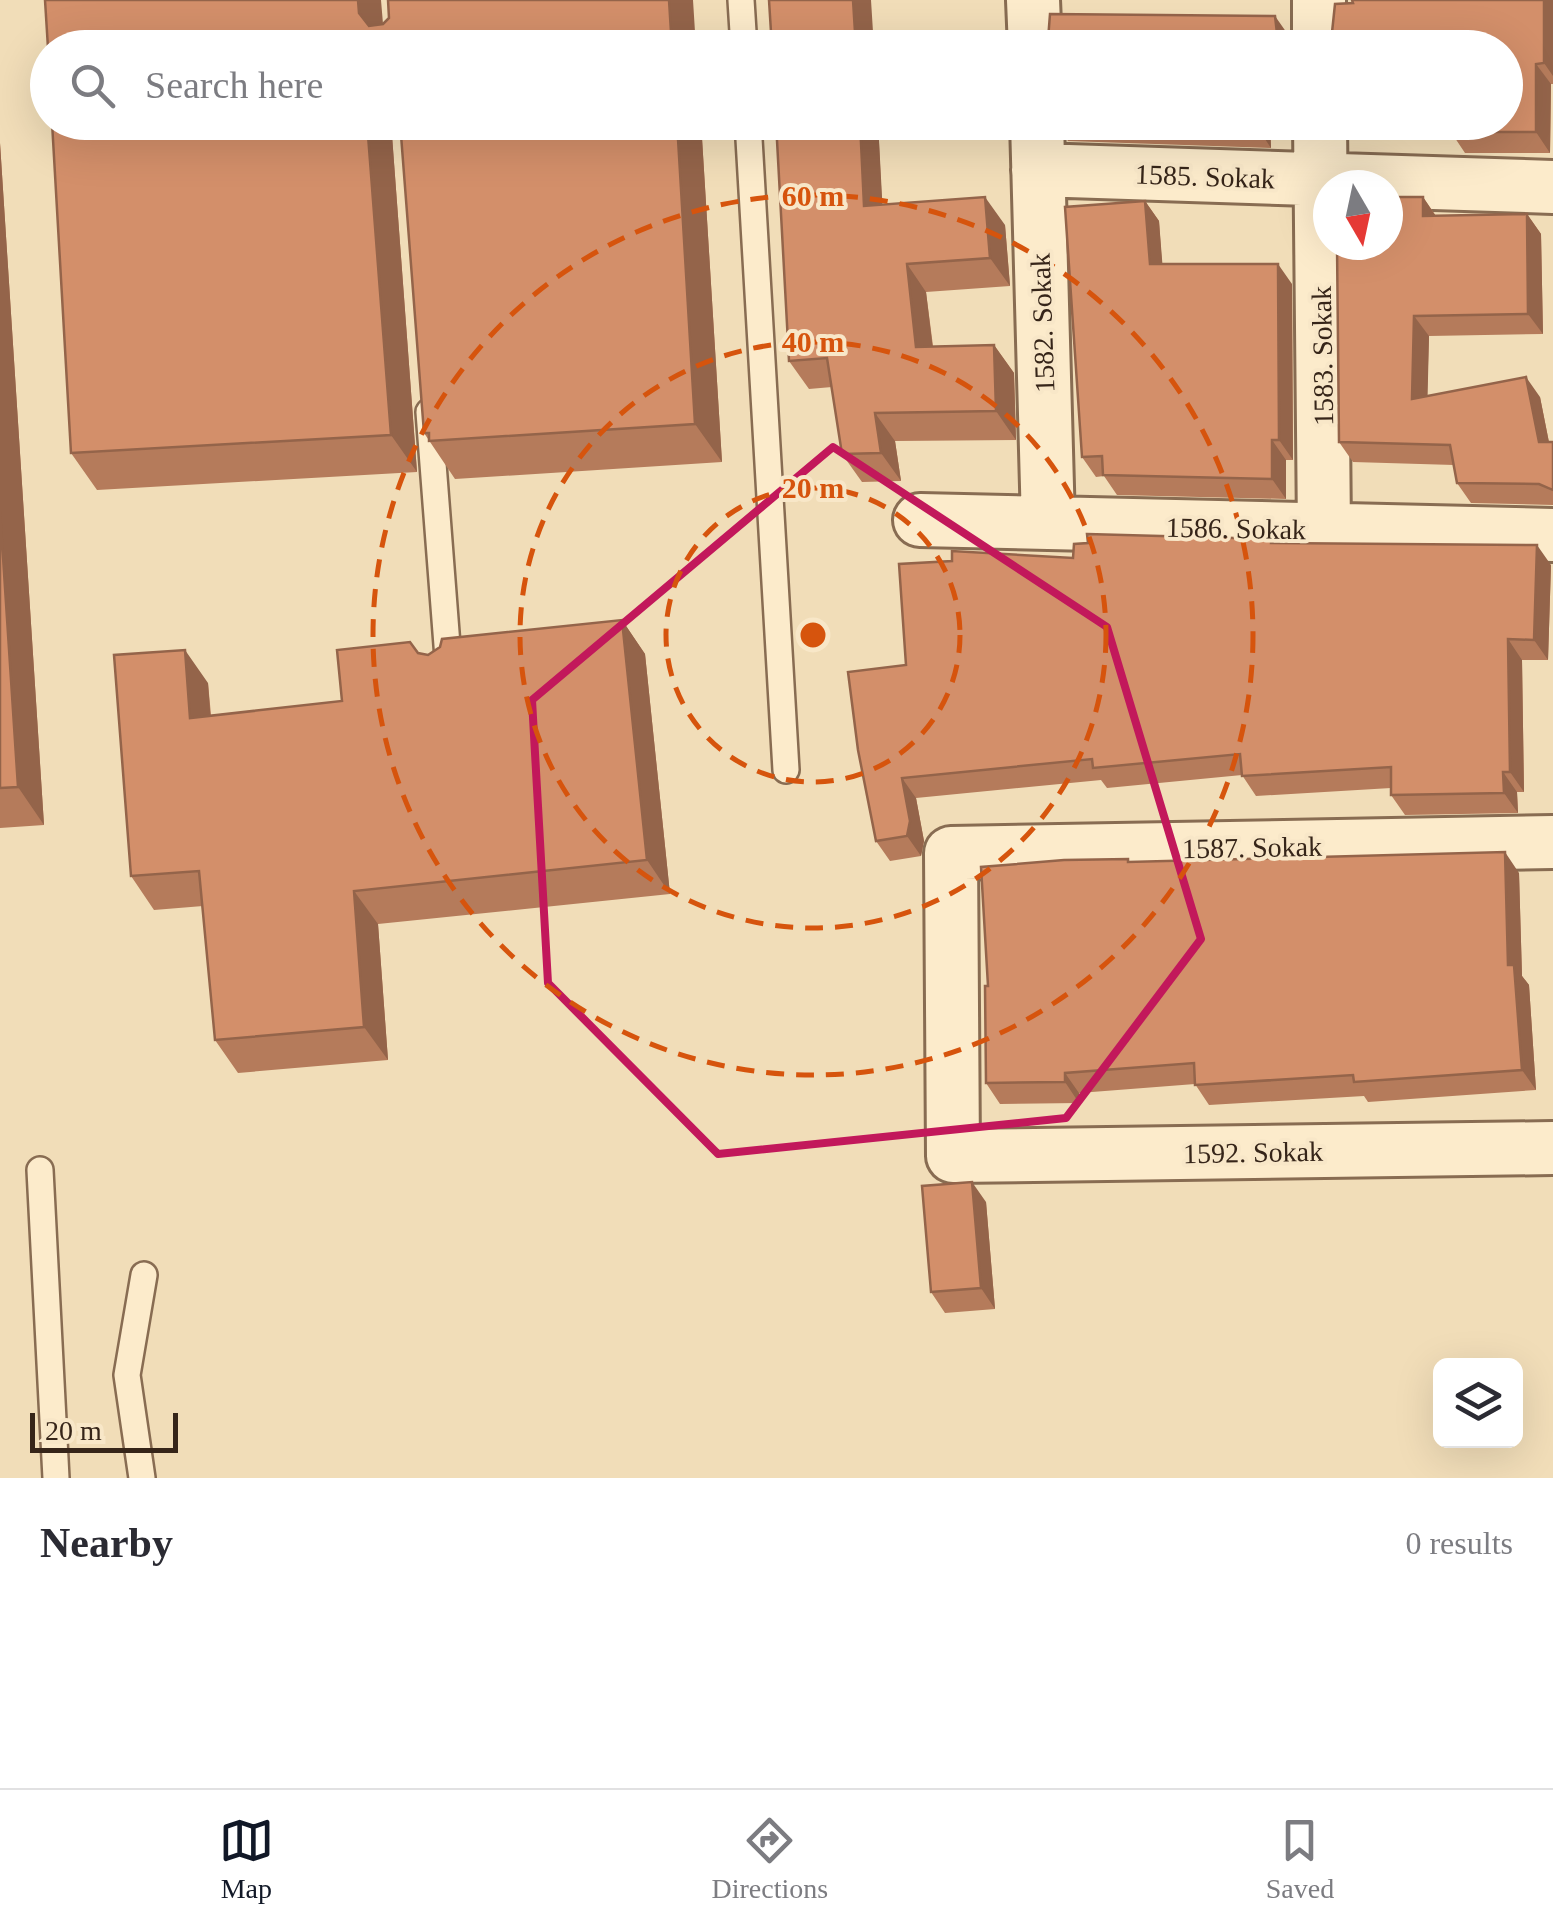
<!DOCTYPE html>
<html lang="en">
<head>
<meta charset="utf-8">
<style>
	body { margin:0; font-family:"Times New Roman",serif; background:#f2f2f3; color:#2b2b33 }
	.controls { position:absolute; right:30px; bottom:30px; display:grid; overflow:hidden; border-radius:15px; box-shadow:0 10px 40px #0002 }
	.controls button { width:90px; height:90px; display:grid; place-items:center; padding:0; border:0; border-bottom:2px solid #e1e1e2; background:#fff; color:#2b2b33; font:50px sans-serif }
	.compass { position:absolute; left:1313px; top:170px; width:90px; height:90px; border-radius:50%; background:#fff; box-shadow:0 10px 40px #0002; rotate:171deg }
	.scale { position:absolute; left:30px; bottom:25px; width:148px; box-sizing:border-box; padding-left:10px; border:5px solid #362519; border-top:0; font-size:28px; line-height:35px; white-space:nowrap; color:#362519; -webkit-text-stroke:8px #f8e7c8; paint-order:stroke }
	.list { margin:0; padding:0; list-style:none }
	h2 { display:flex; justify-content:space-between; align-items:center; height:130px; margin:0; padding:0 40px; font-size:42px }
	h2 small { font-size:32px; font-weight:400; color:#7c7c81 }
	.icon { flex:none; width:55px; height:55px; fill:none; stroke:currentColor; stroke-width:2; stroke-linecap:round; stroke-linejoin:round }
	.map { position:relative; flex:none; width:1553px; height:1478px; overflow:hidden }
	.search { position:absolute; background:#fff; box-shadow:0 10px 40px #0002; left:30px; right:30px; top:30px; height:110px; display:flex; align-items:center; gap:25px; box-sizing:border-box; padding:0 35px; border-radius:55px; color:#7c7c81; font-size:38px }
	.sheet { height:310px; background:#fff }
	nav { display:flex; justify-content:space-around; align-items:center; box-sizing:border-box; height:140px; border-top:2px solid #e1e1e2; background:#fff; font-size:28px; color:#7c7c81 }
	nav a { display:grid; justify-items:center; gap:5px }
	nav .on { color:#111827 }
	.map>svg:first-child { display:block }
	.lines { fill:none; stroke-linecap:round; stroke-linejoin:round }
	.lane-casing { stroke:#886c52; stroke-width:30 }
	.street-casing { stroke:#886c52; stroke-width:58 }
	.lane { stroke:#fcebcb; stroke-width:25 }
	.street { stroke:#fcebcb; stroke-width:52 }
	.wall { fill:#b57b5b }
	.shaded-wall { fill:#94644a }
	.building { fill:#d38f6a; stroke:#94644a; stroke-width:2.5 }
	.marked { fill:none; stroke:#c2185b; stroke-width:8; stroke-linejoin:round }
	.ring { fill:none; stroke:#d6540d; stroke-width:5; stroke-dasharray:18 12 }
	.labels { text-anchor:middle; stroke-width:8; stroke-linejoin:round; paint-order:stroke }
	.street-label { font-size:28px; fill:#362519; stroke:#f8e7c8 }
	.centre { fill:#d6540d; stroke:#f8e7c8; stroke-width:5 }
	.ring-label { font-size:30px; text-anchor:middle; font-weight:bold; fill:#d6540d; stroke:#f8e7c8; stroke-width:8; stroke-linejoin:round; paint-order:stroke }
</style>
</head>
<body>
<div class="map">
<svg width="1553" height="1478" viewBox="0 0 1553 1478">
	<rect width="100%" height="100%" fill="#f1ddb8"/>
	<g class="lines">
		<defs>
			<path id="lane" d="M 741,0 L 744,48
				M 748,122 L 786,770
				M 429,412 L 449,671
				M 40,1170 L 56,1478
				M 142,1478 L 127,1375 L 144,1275"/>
			<path id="street" d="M 1033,0 L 1035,48
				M 1319,0 L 1319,48
				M 1037,122 L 1048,523
				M 1320,122 L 1324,530
				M 1038,170 L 1553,187
				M 920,520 L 1553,535
				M 1553,842 L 951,853 L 953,1156 L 1553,1148"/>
		</defs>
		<use href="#lane" class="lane-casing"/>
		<use href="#street" class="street-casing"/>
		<use href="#lane" class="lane"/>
		<use href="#street" class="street"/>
	</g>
	<path class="wall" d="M 1553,0 L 1553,84 L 1551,84 L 1550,153 L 1465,153 L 1453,135 L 1350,138 L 1339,122 L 1506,122 Z
		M 391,122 L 417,472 L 97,490 L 71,453 Z
		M 701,122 L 722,462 L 455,479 L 424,433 Z
		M 776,122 L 878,122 L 882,205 L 1005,225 L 1010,286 L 926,292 L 933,346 L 994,345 L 1014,373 L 1016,440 L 895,441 L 901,481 L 862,482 L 842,454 L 832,387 L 809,389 L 789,361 Z
		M 1055,122 L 1270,122 L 1271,148 L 1068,141 Z
		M 0,143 L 44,825 L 0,828 Z
		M 1423,197 L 1436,216 L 1527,214 L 1541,234 L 1543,334 L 1429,336 L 1427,396 L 1540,397 L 1549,442 L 1553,442 L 1553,505 L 1471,503 L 1457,483 L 1454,465 L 1353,462 L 1339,442 Z
		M 1145,201 L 1159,221 L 1162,264 L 1292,284 L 1293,460 L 1286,460 L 1286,499 L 1117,495 L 1104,476 L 1096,477 L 1082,457 Z
		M 1274,543 L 1551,565 L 1548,660 L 1522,660 L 1524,792 L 1517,792 L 1518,813 L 1405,815 L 1391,795 L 1391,788 L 1256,796 L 1242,775 L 1107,788 L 1101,780 L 916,798 L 924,841 L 921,856 L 890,861 L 876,841 L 906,665 L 1073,558 Z
		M 622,620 L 645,654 L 670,894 L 378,924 L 388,1060 L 238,1073 L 215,1040 L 203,906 L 154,910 L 131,876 L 208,683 L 211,715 L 342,701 L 418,653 L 428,655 Z
		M 1130,862 L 1519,873 L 1522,976 L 1529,985 L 1536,1090 L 1368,1102 L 1364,1096 L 1209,1105 L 1195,1084 L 1079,1093 L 1079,1103 L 1000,1104 L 986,1083 L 988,986 Z
		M 986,1202 L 995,1309 L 945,1313 L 931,1292 Z"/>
	<path class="shaded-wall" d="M 358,0 L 381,0 L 385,48 L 359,13 Z
		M 669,0 L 693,0 L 696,48 L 672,48 Z
		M 853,0 L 871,0 L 874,48 L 856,48 Z
		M 1544,0 L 1553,0 L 1553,76 L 1544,63 Z
		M 1275,16 L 1289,36 L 1291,48 L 1282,48 L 1278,42 Z
		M 1536,64 L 1551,84 L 1550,153 L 1536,132 Z
		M 367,122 L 391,122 L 417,472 L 391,435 Z
		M 677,122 L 701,122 L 722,462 L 695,424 Z
		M 860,122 L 878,122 L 884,234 L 864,206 Z
		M 1257,122 L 1270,122 L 1271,148 L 1257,127 Z
		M 0,143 L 44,825 L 18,787 L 0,511 Z
		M 985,197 L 1005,225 L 1010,286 L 990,258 Z
		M 1423,197 L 1437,218 L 1423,216 Z
		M 1145,201 L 1159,221 L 1164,284 L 1150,264 Z
		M 1527,214 L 1541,234 L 1543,334 L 1528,314 Z
		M 907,264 L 926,292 L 936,375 L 916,347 Z
		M 1278,264 L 1292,284 L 1293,460 L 1279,440 Z
		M 1414,316 L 1429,336 L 1427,420 L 1412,399 Z
		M 994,345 L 1014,373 L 1016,440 L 996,411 Z
		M 1526,377 L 1540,397 L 1553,463 L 1539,442 Z
		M 875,413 L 895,441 L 901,481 L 881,453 Z
		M 1272,440 L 1286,460 L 1286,499 L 1272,479 Z
		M 1537,545 L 1551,565 L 1548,660 L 1534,640 Z
		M 622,620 L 645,654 L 670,894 L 647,860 Z
		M 1508,639 L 1522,660 L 1524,792 L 1510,772 Z
		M 185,650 L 208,683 L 213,751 L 190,718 Z
		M 1503,772 L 1517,792 L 1518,813 L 1504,793 Z
		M 902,778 L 916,798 L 924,841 L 921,856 L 907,836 Z
		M 1505,852 L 1519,873 L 1522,976 L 1529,985 L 1536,1090 L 1522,1070 L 1508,965 Z
		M 354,891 L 378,924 L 388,1060 L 364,1027 Z
		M 1065,1073 L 1079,1093 L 1079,1103 L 1065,1082 Z
		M 972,1182 L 986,1202 L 995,1309 L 981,1288 Z"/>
	<path class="building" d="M 45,0 L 358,0 L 359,13 L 369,26 L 383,24 L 389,18 L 388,0 L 669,0 L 672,48 L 48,48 Z
		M 769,0 L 853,0 L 856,48 L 772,48 Z
		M 1352,0 L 1544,0 L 1544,63 L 1536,64 L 1536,132 L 1450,132 L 1450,122 L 1506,122 L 1506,48 L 1325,48 L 1331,42 L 1335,4 L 1353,3 Z
		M 1050,14 L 1275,16 L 1278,42 L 1284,48 L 1042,48 L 1048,40 Z
		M 52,122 L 367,122 L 391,435 L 71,453 Z
		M 400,122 L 677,122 L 695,424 L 429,441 L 429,433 L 424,433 Z
		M 776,122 L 860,122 L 864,206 L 985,197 L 990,258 L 907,264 L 916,347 L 994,345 L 996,411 L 875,413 L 881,453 L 842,454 L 827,358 L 789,361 Z
		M 1116,122 L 1257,122 L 1257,127 Z
		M 1388,197 L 1423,197 L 1423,216 L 1527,214 L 1528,314 L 1414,316 L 1412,399 L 1526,377 L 1539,442 L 1553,442 L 1553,490 L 1539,484 L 1457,483 L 1450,445 L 1339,442 L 1337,245 L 1388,245 Z
		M 1145,201 L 1150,264 L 1278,264 L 1279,440 L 1272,440 L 1272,479 L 1103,475 L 1102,456 L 1082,457 L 1065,207 Z
		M 0,511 L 18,787 L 0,788 Z
		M 1087,534 L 1271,539 L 1271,543 L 1537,545 L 1534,640 L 1508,639 L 1510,772 L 1503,772 L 1504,793 L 1391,795 L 1391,767 L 1242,776 L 1240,754 L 1093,768 L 1092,759 L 902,778 L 910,821 L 907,836 L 876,841 L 858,750 L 848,672 L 906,665 L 899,564 L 952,561 L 952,551 L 1073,558 L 1074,544 L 1088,543 Z
		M 622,620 L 647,860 L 354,891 L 364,1027 L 215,1040 L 199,871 L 131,876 L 114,655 L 185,650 L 190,718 L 342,701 L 337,650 L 410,642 L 418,653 L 428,655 L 440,647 L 442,639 Z
		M 1505,852 L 1508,965 L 1514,965 L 1522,1070 L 1354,1082 L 1353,1075 L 1195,1085 L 1194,1063 L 1065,1073 L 1065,1082 L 986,1083 L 985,986 L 988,986 L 981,867 L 1064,860 L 1128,859 L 1128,862 Z
		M 972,1182 L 981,1288 L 931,1292 L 922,1186 Z"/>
	<path class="marked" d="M 833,447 L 1107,627 L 1201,939 L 1066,1118 L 718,1154 L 548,983 L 532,700 Z"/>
	<g class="ring">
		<circle cx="813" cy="635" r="147"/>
		<circle cx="813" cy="635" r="293"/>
		<circle cx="813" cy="635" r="440"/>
	</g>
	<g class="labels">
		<g class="street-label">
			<text transform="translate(1205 176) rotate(2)" y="10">1585. Sokak</text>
			<text transform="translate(1042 323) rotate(-92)" y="10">1582. Sokak</text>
			<text transform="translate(1322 356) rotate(-91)" y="10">1583. Sokak</text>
			<text transform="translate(1236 528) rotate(1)" y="10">1586. Sokak</text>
			<text transform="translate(1252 847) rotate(-1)" y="10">1587. Sokak</text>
			<text transform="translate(1253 1152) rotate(-1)" y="10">1592. Sokak</text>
		</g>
	</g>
	<circle cx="813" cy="635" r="15" class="centre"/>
	<g class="ring-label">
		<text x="813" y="206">60 m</text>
		<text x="813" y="352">40 m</text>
		<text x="813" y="498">20 m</text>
	</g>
</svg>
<div class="controls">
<button><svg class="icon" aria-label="layers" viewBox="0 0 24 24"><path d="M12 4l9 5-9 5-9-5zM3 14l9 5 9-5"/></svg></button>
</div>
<svg class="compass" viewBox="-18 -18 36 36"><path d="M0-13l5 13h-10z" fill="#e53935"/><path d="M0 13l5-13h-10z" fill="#7c7c81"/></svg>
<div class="scale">20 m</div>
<div class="search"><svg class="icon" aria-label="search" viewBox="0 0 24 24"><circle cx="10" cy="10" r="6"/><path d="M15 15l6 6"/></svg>Search here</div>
</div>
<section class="sheet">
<h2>Nearby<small>0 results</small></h2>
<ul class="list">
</ul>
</section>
<nav>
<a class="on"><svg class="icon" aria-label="map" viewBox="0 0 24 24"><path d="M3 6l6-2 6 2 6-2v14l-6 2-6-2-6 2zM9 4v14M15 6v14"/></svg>Map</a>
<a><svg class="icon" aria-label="directions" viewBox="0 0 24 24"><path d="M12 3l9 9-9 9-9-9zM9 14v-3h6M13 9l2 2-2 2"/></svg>Directions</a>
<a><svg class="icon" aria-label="saved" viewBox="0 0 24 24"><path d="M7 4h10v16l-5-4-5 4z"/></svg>Saved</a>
</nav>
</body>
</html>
